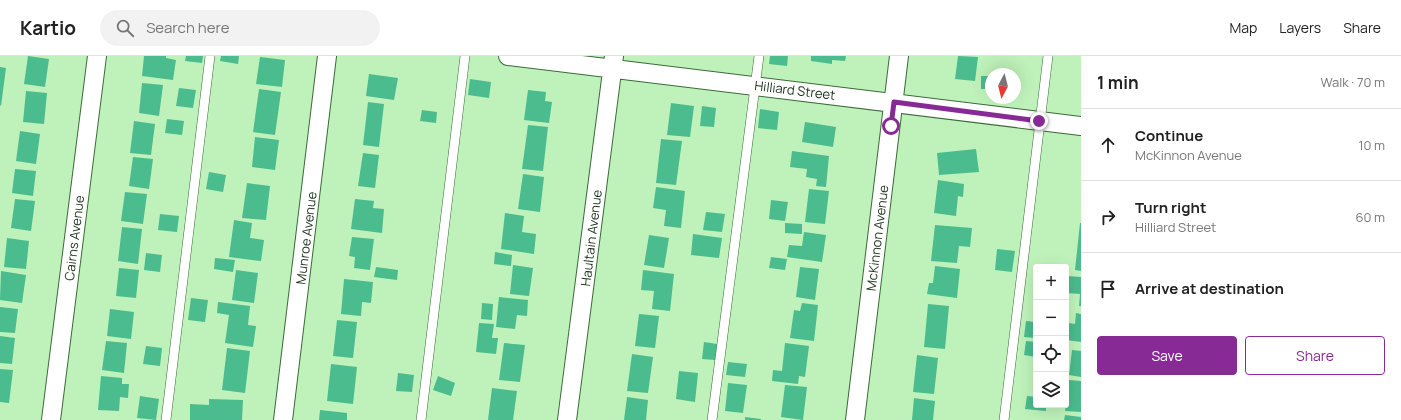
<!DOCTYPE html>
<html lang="en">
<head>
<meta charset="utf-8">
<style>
	body { margin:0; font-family:Manrope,sans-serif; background:#f2f2f2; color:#222 }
	.controls { position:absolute; right:12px; bottom:12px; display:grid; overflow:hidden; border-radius:4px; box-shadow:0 4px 16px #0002 }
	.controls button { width:36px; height:36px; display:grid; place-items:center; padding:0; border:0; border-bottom:1px solid #e0e0e0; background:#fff; color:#222; font:20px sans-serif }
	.compass { position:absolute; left:985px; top:12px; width:36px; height:36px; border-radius:50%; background:#fff; box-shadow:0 4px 16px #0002; rotate:187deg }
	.stop { position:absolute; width:12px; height:12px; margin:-9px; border:3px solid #882a95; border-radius:50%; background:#fff }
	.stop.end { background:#882a95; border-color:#fff; box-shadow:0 1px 4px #0008 }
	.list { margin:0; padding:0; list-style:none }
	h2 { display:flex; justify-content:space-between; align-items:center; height:52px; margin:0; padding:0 16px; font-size:17px }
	h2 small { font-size:13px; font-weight:400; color:#767676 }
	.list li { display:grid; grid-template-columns:26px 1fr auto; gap:12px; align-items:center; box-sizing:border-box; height:72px; padding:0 16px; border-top:1px solid #e0e0e0 }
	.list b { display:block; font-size:15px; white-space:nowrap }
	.list p { margin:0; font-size:13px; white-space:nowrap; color:#767676 }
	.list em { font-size:13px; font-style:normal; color:#767676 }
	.actions { display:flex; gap:8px; padding:12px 16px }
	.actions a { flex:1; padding:9px 0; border:1px solid #882a95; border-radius:4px; text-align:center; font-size:14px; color:#882a95 }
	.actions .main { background:#882a95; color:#fff }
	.icon { flex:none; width:22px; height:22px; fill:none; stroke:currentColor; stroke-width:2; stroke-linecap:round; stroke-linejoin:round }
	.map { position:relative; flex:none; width:1081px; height:364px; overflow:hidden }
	header { display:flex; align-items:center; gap:24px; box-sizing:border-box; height:56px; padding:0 20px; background:#fff; border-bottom:1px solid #e0e0e0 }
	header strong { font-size:19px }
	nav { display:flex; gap:22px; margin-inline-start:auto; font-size:14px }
	.search { width:280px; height:36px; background:#f2f2f2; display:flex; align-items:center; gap:10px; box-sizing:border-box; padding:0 14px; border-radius:22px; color:#767676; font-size:15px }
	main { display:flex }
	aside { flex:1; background:#fff }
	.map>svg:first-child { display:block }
	.building { fill:#4abc8d }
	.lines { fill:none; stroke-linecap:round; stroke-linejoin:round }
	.service-casing { stroke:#3b6938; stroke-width:10 }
	.minor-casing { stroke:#3b6938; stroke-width:20 }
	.service { stroke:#fff; stroke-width:9 }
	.minor { stroke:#fff; stroke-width:18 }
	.route { stroke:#882a95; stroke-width:5 }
	.labels { text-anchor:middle; stroke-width:4; stroke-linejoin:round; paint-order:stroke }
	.street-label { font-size:13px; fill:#1c301a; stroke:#fff }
</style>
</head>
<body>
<header>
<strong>Kartio</strong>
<div class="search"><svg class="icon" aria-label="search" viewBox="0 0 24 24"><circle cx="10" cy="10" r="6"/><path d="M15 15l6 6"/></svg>Search here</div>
<nav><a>Map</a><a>Layers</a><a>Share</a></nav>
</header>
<main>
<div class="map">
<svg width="1081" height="364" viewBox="0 0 1081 364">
	<rect width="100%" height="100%" fill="#bff2ba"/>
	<path class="building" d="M 28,0 L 49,3 L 45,31 L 24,28 Z
		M 144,0 L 166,0 L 166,2 L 176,4 L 173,24 L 142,20 Z
		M 186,0 L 203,0 L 202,7 L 185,5 Z
		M 221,0 L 239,0 L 238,8 L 220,5 Z
		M 770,0 L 788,0 L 787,10 L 769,8 Z
		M 811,0 L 846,0 L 845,5 L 832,4 L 832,8 L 811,5 Z
		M 958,0 L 978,1 L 975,25 L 955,23 Z
		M 260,1 L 285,4 L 282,31 L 256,28 Z
		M 0,11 L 6,12 L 1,50 L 0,49 Z
		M 369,18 L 398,22 L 394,44 L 366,40 Z
		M 981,20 L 991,20 L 991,33 L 981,33 Z
		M 470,23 L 491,26 L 489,42 L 468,39 Z
		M 142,27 L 163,29 L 159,60 L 139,57 Z
		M 179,32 L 196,34 L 193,52 L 176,50 Z
		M 259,33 L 281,36 L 275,79 L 253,76 Z
		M 528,34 L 546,36 L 545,45 L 552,46 L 549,67 L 524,64 Z
		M 26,35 L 47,37 L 44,68 L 23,66 Z
		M 368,46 L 384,48 L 379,91 L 363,89 Z
		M 671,47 L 694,50 L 690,81 L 667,79 Z
		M 702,50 L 716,52 L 714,71 L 700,70 Z
		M 760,53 L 779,56 L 777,74 L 758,72 Z
		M 422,54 L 437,56 L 436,67 L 420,65 Z
		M 167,63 L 184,65 L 182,79 L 165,77 Z
		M 134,65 L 155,68 L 151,99 L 130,97 Z
		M 805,66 L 836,71 L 833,91 L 802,86 Z
		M 528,69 L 548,71 L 543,115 L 522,113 Z
		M 20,75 L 40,78 L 36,108 L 16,105 Z
		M 255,81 L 279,84 L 275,114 L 252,111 Z
		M 661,83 L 682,85 L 676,129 L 656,127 Z
		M 976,93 L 979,116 L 939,119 L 937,97 Z
		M 792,95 L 829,100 L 826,131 L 816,130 L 817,123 L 806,121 L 807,113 L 790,111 Z
		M 363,97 L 379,99 L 375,132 L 358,130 Z
		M 133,101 L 153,103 L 149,133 L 129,130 Z
		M 15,113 L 36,115 L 33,140 L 12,137 Z
		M 209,116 L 226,119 L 223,136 L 206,133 Z
		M 523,118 L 544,121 L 540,156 L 518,153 Z
		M 938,124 L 964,128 L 963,141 L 958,140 L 956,160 L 934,157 Z
		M 247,127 L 270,130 L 266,164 L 242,162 Z
		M 656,131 L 685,135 L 681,172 L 664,170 L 666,154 L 653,152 Z
		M 809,133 L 829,135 L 825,168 L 805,166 Z
		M 125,136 L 147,138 L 143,168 L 121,165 Z
		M 15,143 L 35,145 L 31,175 L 11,172 Z
		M 355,143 L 374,145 L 373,152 L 384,153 L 382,177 L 351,173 Z
		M 771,144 L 788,146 L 785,165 L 769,163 Z
		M 706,156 L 725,158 L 722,176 L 703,174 Z
		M 505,157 L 524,160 L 522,176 L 536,178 L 534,198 L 501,193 Z
		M 160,158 L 179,160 L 177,176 L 158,174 Z
		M 234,164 L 252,167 L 250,182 L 264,184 L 261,205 L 229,201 Z
		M 785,167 L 802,168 L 802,178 L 785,177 Z
		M 1080,167 L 1081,167 L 1081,215 L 1075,214 Z
		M 935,169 L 972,172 L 970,191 L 959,190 L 957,207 L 931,205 Z
		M 122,171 L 142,173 L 138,208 L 118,205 Z
		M 804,176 L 826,179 L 822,206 L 787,201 L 789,189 L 802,190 Z
		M 693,178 L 722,182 L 719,202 L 691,199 Z
		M 649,179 L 669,182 L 664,212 L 644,209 Z
		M 352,181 L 374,183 L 370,214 L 354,212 L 355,201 L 349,200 Z
		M 7,182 L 29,185 L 26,213 L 4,211 Z
		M 997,193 L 1015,195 L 1012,216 L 995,214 Z
		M 495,196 L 512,199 L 511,210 L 494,208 Z
		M 146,197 L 162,199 L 160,216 L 144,214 Z
		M 771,201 L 787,203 L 785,214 L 769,212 Z
		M 215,202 L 235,204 L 233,216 L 214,213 Z
		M 513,209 L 533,212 L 529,240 L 510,238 Z
		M 935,210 L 960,213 L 957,242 L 927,238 L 929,227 L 933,227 Z
		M 376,211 L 398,214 L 397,224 L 374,221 Z
		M 800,211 L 819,213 L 815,244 L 796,241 Z
		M 119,212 L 139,214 L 136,242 L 116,240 Z
		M 236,214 L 258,217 L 254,247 L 232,244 Z
		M 643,214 L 674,218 L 670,255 L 652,253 L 654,235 L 641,234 Z
		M 1,215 L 26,219 L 22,247 L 0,244 Z
		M 1066,220 L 1081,221 L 1081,250 L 1079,250 L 1080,238 L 1066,237 Z
		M 344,223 L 373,226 L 371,247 L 362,246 L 361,260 L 341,258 Z
		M 499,241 L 528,244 L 527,260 L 517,259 L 515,273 L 496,271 Z
		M 191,242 L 208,244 L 205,266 L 188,264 Z
		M 218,246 L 250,250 L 248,269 L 256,270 L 253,291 L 225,287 L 229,259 L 217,257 Z
		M 482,247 L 493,248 L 492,264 L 481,263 Z
		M 802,247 L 818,249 L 814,285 L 790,282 L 794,254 L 800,255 Z
		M 928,248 L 949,250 L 945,293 L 924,291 Z
		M 0,251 L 18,253 L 15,277 L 0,276 Z
		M 110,253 L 134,256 L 131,283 L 107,280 Z
		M 1076,257 L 1081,258 L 1081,286 L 1066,284 L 1068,267 L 1075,268 Z
		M 639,258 L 659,260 L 655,292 L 635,290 Z
		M 337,264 L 357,266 L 353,302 L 333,300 Z
		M 1026,265 L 1036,266 L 1036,282 L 1024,281 Z
		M 479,267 L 494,268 L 492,282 L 498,282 L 496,298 L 476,296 Z
		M 0,280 L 15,282 L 12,308 L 0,307 Z
		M 106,285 L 127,287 L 124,317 L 102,314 Z
		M 1026,285 L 1036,286 L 1036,301 L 1024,299 Z
		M 704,286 L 717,288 L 715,304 L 702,303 Z
		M 504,287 L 525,289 L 520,326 L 499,324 Z
		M 785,287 L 809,290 L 805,321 L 799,320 L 798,328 L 772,325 L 773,314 L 782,315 Z
		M 146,290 L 162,292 L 160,310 L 143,308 Z
		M 227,292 L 250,295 L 245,337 L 222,334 Z
		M 1072,294 L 1081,295 L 1081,321 L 1069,319 Z
		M 632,298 L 653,301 L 648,337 L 627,335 Z
		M 917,299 L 938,302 L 934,338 L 913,336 Z
		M 728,306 L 747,308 L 745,321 L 726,319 Z
		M 331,308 L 357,311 L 353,348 L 327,345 Z
		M 0,313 L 13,314 L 9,347 L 0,346 Z
		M 679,315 L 698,317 L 695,346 L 676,343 Z
		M 398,317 L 414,319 L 412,336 L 396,335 Z
		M 101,320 L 122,322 L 122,328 L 129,328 L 128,342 L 120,341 L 119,355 L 98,354 Z
		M 438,320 L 455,327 L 451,340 L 433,334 Z
		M 1069,324 L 1081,325 L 1081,356 L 1065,355 Z
		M 728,327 L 747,329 L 743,357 L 725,355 Z
		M 785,329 L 807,331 L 803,364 L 781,361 Z
		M 492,332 L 517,335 L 513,364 L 488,364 Z
		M 140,340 L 159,343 L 156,364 L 137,362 Z
		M 1027,340 L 1036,341 L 1036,349 L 1046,349 L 1046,355 L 1025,353 Z
		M 627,341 L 648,344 L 646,364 L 624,364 Z
		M 914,342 L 935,345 L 933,364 L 912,364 Z
		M 209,343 L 243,344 L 242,364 L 190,364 L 190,348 L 209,349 Z
		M 320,354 L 347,357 L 347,364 L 319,364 Z
		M 1065,359 L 1081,361 L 1081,364 L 1064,364 Z
		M 745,361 L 761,363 L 761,364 L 745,364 Z"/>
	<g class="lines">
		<defs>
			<path id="service" d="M 166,364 L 210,0
				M 421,364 L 465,0
				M 712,364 L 759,0
				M 1004,364 L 1048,0"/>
			<path id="minor" d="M 508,0 L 1081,70
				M 51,364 L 97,0
				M 283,364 L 327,0
				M 567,364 L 614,0
				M 855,364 L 899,0"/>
		</defs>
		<use href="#service" class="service-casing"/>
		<use href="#minor" class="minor-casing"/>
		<use href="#service" class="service"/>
		<use href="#minor" class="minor"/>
	</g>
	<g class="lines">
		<path class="route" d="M 891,70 L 894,46 L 1039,65"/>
	</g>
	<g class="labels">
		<g class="street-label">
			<text transform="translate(795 34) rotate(7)" y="5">Hilliard Street</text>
			<text transform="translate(74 182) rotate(-83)" y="5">Cairns Avenue</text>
			<text transform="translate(306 182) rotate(-83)" y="5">Munroe Avenue</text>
			<text transform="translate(591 182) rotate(-83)" y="5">Haultain Avenue</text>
			<text transform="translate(877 182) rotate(-83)" y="5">McKinnon Avenue</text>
		</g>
	</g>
</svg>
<div class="controls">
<button>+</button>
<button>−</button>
<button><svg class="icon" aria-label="locate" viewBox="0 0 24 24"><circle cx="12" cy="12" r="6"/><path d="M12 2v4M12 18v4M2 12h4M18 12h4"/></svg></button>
<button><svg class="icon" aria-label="layers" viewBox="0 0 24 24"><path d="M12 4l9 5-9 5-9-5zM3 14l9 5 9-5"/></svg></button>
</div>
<svg class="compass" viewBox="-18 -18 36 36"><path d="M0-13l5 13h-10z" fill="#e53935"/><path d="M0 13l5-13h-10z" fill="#767676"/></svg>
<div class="stop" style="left:891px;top:70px"></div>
<div class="stop end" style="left:1039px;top:65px"></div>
</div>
<aside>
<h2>1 min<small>Walk · 70 m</small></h2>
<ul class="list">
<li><svg class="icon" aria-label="ahead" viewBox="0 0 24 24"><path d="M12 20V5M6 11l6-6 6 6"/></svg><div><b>Continue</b><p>McKinnon Avenue</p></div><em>10 m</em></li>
<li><svg class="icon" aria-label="right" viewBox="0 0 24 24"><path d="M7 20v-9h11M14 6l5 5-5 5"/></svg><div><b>Turn right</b><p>Hilliard Street</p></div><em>60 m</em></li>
<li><svg class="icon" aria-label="arrive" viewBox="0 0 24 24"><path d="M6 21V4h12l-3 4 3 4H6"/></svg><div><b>Arrive at destination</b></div></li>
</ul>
<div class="actions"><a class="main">Save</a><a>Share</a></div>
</aside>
</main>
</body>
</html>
